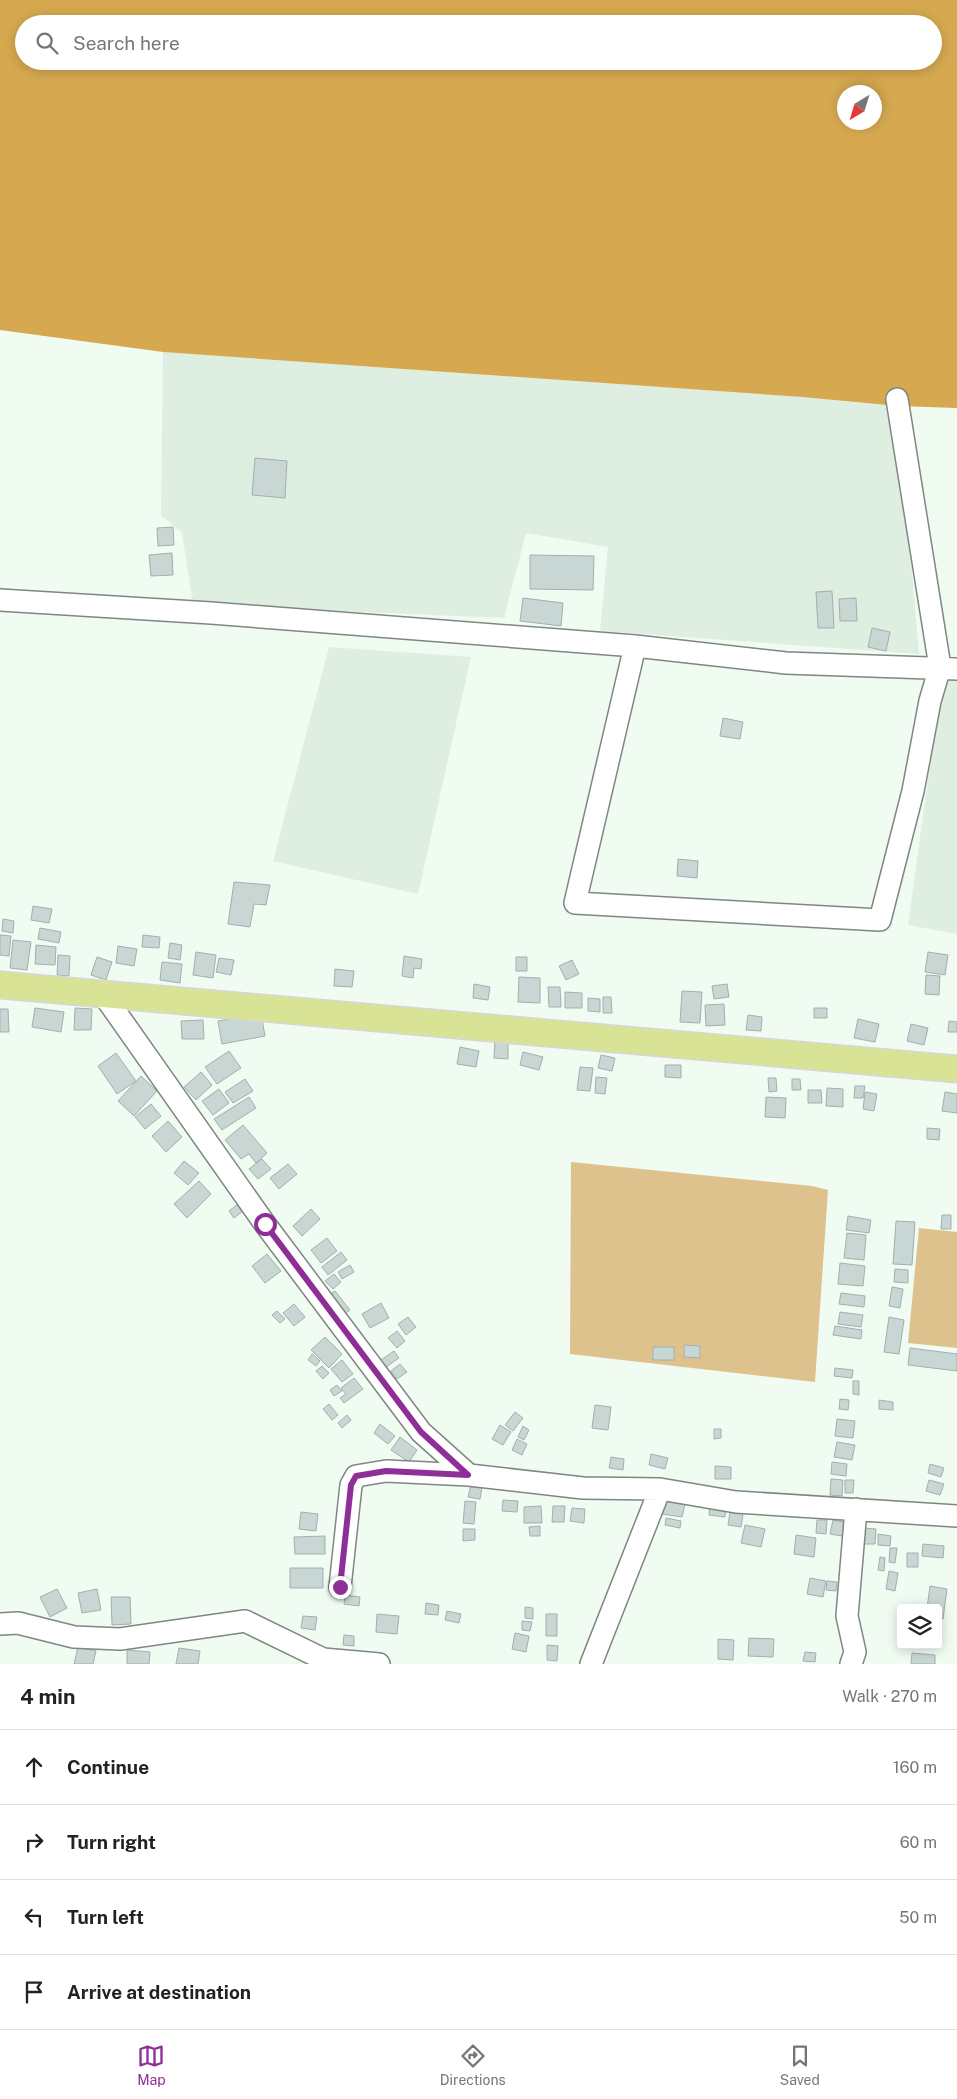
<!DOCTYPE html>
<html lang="en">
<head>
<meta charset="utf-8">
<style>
	body { margin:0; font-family:"Public Sans",sans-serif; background:#f2f2f2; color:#222 }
	.controls { position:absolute; right:15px; bottom:15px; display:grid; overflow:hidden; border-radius:5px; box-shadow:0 2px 12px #0003 }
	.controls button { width:45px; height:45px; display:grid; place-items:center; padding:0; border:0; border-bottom:1px solid #e0e0e0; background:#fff; color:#222; font:25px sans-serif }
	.compass { position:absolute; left:837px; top:85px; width:45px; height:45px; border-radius:50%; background:#fff; box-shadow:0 2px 12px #0003; rotate:218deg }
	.stop { position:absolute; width:15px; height:15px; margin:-11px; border:4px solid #8e2e97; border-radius:50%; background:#fff }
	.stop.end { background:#8e2e97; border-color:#fff; box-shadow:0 1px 5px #0008 }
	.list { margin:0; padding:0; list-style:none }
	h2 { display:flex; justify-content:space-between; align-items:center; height:65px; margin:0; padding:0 20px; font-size:21px }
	h2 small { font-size:16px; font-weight:400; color:#767676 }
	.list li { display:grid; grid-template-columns:32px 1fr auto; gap:15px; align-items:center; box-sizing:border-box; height:75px; padding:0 20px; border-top:1px solid #e0e0e0 }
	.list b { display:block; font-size:19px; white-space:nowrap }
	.list em { font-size:16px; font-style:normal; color:#767676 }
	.icon { flex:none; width:28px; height:28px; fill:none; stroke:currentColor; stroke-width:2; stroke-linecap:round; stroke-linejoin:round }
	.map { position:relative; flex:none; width:957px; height:1664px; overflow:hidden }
	.search { position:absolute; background:#fff; box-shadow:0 2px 12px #0003; left:15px; right:15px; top:15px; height:55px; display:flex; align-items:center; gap:12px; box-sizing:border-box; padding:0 18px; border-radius:28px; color:#767676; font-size:19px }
	.sheet { height:365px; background:#fff }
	nav { display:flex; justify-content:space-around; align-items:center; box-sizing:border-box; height:70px; border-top:1px solid #e0e0e0; background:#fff; font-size:14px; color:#767676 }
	nav a { display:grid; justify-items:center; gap:2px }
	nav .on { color:#8e2e97 }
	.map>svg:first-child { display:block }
	.built { fill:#deefe1 }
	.green { fill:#dec28e }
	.forest { fill:#d6a950; fill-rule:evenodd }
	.building { fill:#c8d7d4; stroke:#a2afad }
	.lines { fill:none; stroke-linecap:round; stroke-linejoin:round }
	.minor-casing { stroke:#7e8780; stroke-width:24 }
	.major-casing { stroke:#d6d7d6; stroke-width:29 }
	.minor { stroke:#fff; stroke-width:21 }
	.major { stroke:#d8e395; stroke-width:26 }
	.route { stroke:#8e2e97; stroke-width:6 }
</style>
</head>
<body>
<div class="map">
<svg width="957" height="1664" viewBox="0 0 957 1664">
	<rect width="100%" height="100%" fill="#f0fbf2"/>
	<path class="built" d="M 163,352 L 802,397 L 898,406 L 919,654 L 600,631 L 608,547 L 526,533 L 504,618 L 193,605 L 182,533 L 161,515 Z
		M 329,647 L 471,657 L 418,894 L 273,861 Z
		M 942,677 L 957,678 L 957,934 L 908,925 Z"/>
	<path class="green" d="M 571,1162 L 812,1186 L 828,1190 L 815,1382 L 570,1354 Z
		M 919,1228 L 957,1232 L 957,1348 L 908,1343 Z"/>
	<path class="forest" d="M 0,0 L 957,0 L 957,408 L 898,406 L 802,397 L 163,352 L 0,330 ZM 24,24 L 933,24 L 933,61 L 24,61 ZM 844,92 L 874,92 L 874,122 L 844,122 Z"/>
	<path class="building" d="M 255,458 L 287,461 L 285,498 L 252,495 Z
		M 173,527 L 174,545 L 158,546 L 157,528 Z
		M 172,553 L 173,575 L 151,576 L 149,555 Z
		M 530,555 L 594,556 L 593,590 L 530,589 Z
		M 832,591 L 834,628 L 818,628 L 816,592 Z
		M 523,598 L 563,603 L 561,626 L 520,621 Z
		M 856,598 L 857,621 L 840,621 L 839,599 Z
		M 872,628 L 890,632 L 886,651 L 868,647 Z
		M 723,718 L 743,722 L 740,739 L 720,736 Z
		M 678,859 L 698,861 L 697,878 L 677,876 Z
		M 234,882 L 270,885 L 266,905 L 254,904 L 250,927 L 228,924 Z
		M 33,906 L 52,909 L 49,923 L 31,920 Z
		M 3,919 L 14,921 L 13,933 L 2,931 Z
		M 40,928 L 61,932 L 59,943 L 38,939 Z
		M 0,935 L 11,936 L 9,956 L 0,955 Z
		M 143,935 L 160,937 L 159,948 L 142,947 Z
		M 13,940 L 31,942 L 27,970 L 10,968 Z
		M 170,943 L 182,945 L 180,960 L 168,958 Z
		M 36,945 L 56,947 L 55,965 L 35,964 Z
		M 118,946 L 137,949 L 134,966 L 116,963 Z
		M 196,952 L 216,955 L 213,978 L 193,975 Z
		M 928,952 L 948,955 L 945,975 L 925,972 Z
		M 58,955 L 70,956 L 69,976 L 57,975 Z
		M 404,956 L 422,959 L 421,969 L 414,968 L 413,978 L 402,976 Z
		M 97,957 L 112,962 L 106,980 L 91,975 Z
		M 516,957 L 527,957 L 527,971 L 516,971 Z
		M 219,958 L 234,960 L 231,975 L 216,972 Z
		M 572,960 L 579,974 L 566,980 L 559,966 Z
		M 162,962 L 182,964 L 180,983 L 160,980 Z
		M 335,969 L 354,971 L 352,987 L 334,986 Z
		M 926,975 L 940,976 L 939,995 L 925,994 Z
		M 519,977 L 540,978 L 540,1003 L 518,1002 Z
		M 474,984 L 490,987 L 488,1000 L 473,998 Z
		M 727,984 L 729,997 L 714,999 L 712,986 Z
		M 548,987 L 560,987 L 561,1007 L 549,1007 Z
		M 682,991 L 702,992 L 700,1023 L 680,1022 Z
		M 565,992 L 582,993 L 582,1008 L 565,1008 Z
		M 603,997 L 611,997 L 612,1013 L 603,1013 Z
		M 588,998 L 600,999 L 600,1012 L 588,1011 Z
		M 724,1004 L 725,1025 L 706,1026 L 705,1005 Z
		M 35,1008 L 64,1012 L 61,1032 L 32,1027 Z
		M 75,1008 L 92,1009 L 91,1030 L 74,1030 Z
		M 814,1008 L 827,1008 L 827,1018 L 814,1018 Z
		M 0,1009 L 8,1009 L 9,1032 L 0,1032 Z
		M 261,1013 L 265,1036 L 222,1044 L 218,1021 Z
		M 748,1015 L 762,1017 L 761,1031 L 746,1030 Z
		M 858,1019 L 879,1024 L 875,1042 L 854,1038 Z
		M 203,1020 L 204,1039 L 182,1039 L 181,1021 Z
		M 949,1021 L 957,1022 L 957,1032 L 948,1032 Z
		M 911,1024 L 928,1028 L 924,1045 L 907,1041 Z
		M 495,1040 L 508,1041 L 508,1059 L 494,1058 Z
		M 460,1047 L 479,1051 L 476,1067 L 457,1064 Z
		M 229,1051 L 241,1068 L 217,1084 L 205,1067 Z
		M 523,1052 L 543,1057 L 539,1070 L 520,1065 Z
		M 116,1053 L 136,1081 L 117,1094 L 98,1066 Z
		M 601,1055 L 615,1058 L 612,1071 L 598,1068 Z
		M 665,1065 L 681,1065 L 681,1078 L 665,1077 Z
		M 580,1067 L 593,1068 L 590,1091 L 577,1090 Z
		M 201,1072 L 212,1085 L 196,1100 L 184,1087 Z
		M 141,1076 L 157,1091 L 134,1116 L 118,1101 Z
		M 596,1077 L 607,1078 L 605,1094 L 595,1093 Z
		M 768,1078 L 776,1078 L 777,1091 L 769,1092 Z
		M 245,1079 L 253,1091 L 233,1103 L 225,1092 Z
		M 792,1079 L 800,1079 L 801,1090 L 792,1090 Z
		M 855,1086 L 865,1086 L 863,1098 L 854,1098 Z
		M 827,1088 L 843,1089 L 843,1107 L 826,1106 Z
		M 219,1089 L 229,1103 L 213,1115 L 202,1101 Z
		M 808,1090 L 821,1090 L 822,1103 L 808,1103 Z
		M 865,1092 L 877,1094 L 874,1111 L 863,1109 Z
		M 945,1092 L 957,1094 L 957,1113 L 942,1111 Z
		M 249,1097 L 256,1108 L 222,1130 L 214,1119 Z
		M 766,1097 L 786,1098 L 785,1118 L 765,1117 Z
		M 151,1104 L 161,1116 L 145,1129 L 135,1117 Z
		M 168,1121 L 182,1137 L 166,1152 L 152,1136 Z
		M 243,1125 L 267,1153 L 256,1163 L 249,1154 L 241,1159 L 225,1140 Z
		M 927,1128 L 940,1129 L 939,1140 L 927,1139 Z
		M 262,1159 L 271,1169 L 258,1179 L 249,1169 Z
		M 184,1161 L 199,1173 L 188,1185 L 174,1173 Z
		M 288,1164 L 297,1174 L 279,1189 L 270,1178 Z
		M 199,1181 L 211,1194 L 187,1218 L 174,1204 Z
		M 243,1200 L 248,1207 L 234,1218 L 229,1211 Z
		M 311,1209 L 320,1219 L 302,1236 L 293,1226 Z
		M 942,1215 L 951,1215 L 951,1229 L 941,1229 Z
		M 848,1216 L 871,1220 L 869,1233 L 846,1230 Z
		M 896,1221 L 915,1222 L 912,1265 L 893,1264 Z
		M 847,1233 L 866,1235 L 864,1260 L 844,1258 Z
		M 327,1238 L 337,1251 L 321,1263 L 311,1250 Z
		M 341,1252 L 347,1260 L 328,1275 L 322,1267 Z
		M 267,1254 L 281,1271 L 265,1283 L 252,1266 Z
		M 840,1263 L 865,1266 L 863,1286 L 838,1284 Z
		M 350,1265 L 354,1272 L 342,1279 L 338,1272 Z
		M 895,1269 L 908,1270 L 908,1283 L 894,1282 Z
		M 334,1274 L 341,1282 L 333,1289 L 325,1281 Z
		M 892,1287 L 903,1289 L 900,1308 L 889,1306 Z
		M 335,1291 L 350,1310 L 342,1316 L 327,1296 Z
		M 841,1293 L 865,1296 L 864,1307 L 839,1304 Z
		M 381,1303 L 389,1318 L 370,1328 L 362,1314 Z
		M 294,1304 L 305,1317 L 294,1326 L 283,1313 Z
		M 277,1311 L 285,1319 L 280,1323 L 272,1315 Z
		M 840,1312 L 863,1315 L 861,1327 L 838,1324 Z
		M 408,1317 L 416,1327 L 406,1335 L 398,1324 Z
		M 889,1317 L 904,1320 L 899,1354 L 884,1352 Z
		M 835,1326 L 862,1330 L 861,1339 L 833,1335 Z
		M 397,1331 L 405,1341 L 397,1348 L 388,1338 Z
		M 325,1337 L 342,1354 L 329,1368 L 311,1350 Z
		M 684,1345 L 700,1346 L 700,1358 L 684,1357 Z
		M 653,1347 L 674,1347 L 674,1360 L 653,1360 Z
		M 910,1348 L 957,1354 L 957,1371 L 908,1365 Z
		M 394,1351 L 399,1358 L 386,1367 L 381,1360 Z
		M 312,1354 L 320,1361 L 316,1366 L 308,1360 Z
		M 342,1360 L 353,1374 L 342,1382 L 331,1369 Z
		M 400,1364 L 407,1372 L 397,1379 L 391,1371 Z
		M 322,1366 L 329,1373 L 323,1379 L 316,1371 Z
		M 835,1368 L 853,1370 L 852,1378 L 834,1376 Z
		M 354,1378 L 363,1389 L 344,1403 L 340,1398 L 346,1394 L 341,1388 Z
		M 853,1381 L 859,1381 L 859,1395 L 853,1394 Z
		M 337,1385 L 342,1391 L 334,1396 L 330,1390 Z
		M 840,1399 L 849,1400 L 848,1410 L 839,1409 Z
		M 879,1400 L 893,1402 L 893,1410 L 879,1409 Z
		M 329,1404 L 338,1415 L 332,1420 L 323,1409 Z
		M 595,1405 L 611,1407 L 608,1430 L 592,1428 Z
		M 515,1412 L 523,1418 L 513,1431 L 505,1425 Z
		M 347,1415 L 351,1420 L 342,1428 L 338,1423 Z
		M 837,1419 L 855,1421 L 853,1438 L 835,1436 Z
		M 380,1424 L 395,1436 L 388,1444 L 374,1433 Z
		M 500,1425 L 511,1432 L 503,1445 L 492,1439 Z
		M 523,1426 L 529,1430 L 524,1440 L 518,1437 Z
		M 714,1429 L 721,1429 L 721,1438 L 714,1439 Z
		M 400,1437 L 417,1450 L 409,1462 L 391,1450 Z
		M 517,1439 L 527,1444 L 522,1455 L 512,1450 Z
		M 837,1442 L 855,1445 L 852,1460 L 834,1457 Z
		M 651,1454 L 668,1458 L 665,1469 L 649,1465 Z
		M 611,1457 L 624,1459 L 623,1470 L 609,1468 Z
		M 832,1462 L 847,1464 L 846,1476 L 831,1474 Z
		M 930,1464 L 944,1468 L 941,1477 L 928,1473 Z
		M 715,1466 L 731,1467 L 731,1479 L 715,1479 Z
		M 831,1479 L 843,1480 L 842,1496 L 830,1495 Z
		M 845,1480 L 854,1480 L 853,1493 L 845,1493 Z
		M 929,1480 L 944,1484 L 940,1495 L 926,1491 Z
		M 471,1485 L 482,1487 L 480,1499 L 468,1497 Z
		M 503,1500 L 518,1501 L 517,1512 L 502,1511 Z
		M 465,1501 L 476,1502 L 474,1524 L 463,1523 Z
		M 665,1501 L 685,1504 L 682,1517 L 662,1514 Z
		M 710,1503 L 726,1505 L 725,1517 L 709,1515 Z
		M 541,1506 L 542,1523 L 524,1523 L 524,1507 Z
		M 553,1506 L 565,1506 L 564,1522 L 552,1522 Z
		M 572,1508 L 585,1509 L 584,1523 L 570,1521 Z
		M 301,1512 L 318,1514 L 316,1531 L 299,1529 Z
		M 730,1512 L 743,1514 L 741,1527 L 728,1525 Z
		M 666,1518 L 681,1521 L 680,1528 L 665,1525 Z
		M 817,1520 L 827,1520 L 826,1534 L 816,1533 Z
		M 833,1520 L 845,1522 L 842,1536 L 830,1534 Z
		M 745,1525 L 765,1529 L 761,1547 L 741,1543 Z
		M 540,1526 L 540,1536 L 530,1536 L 529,1527 Z
		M 863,1528 L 876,1529 L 875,1544 L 862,1544 Z
		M 463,1529 L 475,1529 L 475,1540 L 463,1541 Z
		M 878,1534 L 891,1536 L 890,1546 L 878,1545 Z
		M 796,1535 L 816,1538 L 814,1557 L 794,1554 Z
		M 325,1536 L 325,1554 L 295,1554 L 294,1537 Z
		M 923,1544 L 944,1546 L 943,1558 L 922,1556 Z
		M 890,1548 L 897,1548 L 895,1563 L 889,1562 Z
		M 907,1553 L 918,1553 L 918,1567 L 907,1567 Z
		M 880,1557 L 885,1558 L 884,1571 L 878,1570 Z
		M 290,1568 L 323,1568 L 323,1588 L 290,1588 Z
		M 889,1571 L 898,1573 L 895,1591 L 886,1589 Z
		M 810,1578 L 826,1581 L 823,1597 L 807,1594 Z
		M 827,1581 L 837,1582 L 836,1591 L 826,1590 Z
		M 930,1586 L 947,1589 L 943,1619 L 938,1618 L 938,1608 L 927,1608 Z
		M 57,1589 L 67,1608 L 50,1617 L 40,1597 Z
		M 97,1589 L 101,1610 L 82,1613 L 78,1593 Z
		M 345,1595 L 360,1597 L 359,1606 L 344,1604 Z
		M 111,1597 L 130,1597 L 131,1624 L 112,1625 Z
		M 426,1603 L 439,1605 L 438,1615 L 425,1614 Z
		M 525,1607 L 533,1608 L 533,1619 L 525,1618 Z
		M 447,1611 L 461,1614 L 459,1623 L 445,1620 Z
		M 377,1614 L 399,1616 L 397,1634 L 376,1632 Z
		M 546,1614 L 557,1614 L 557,1636 L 546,1636 Z
		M 303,1616 L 317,1617 L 315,1630 L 301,1628 Z
		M 522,1621 L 532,1622 L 530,1631 L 522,1630 Z
		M 515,1633 L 529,1636 L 526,1652 L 512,1649 Z
		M 344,1635 L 354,1636 L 354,1646 L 343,1645 Z
		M 749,1638 L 774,1639 L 773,1657 L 748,1656 Z
		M 718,1639 L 734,1640 L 733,1660 L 718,1659 Z
		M 547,1645 L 558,1646 L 557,1661 L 547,1660 Z
		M 78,1647 L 96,1651 L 93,1664 L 74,1664 Z
		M 179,1648 L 200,1651 L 198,1664 L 176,1664 Z
		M 127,1650 L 150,1652 L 149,1664 L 127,1664 Z
		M 805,1652 L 816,1653 L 815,1662 L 803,1661 Z
		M 912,1653 L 935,1655 L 935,1664 L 911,1664 Z"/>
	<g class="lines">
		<defs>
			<path id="minor" d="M 0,600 L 211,613 L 635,646 L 786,663 L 957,669
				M 635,646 L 575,903 L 880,920 L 913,791 L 930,701 L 940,667 L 897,399
				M 103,994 L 265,1224 L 421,1432 L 469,1475 L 583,1488 L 660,1489 L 736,1502 L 957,1516
				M 340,1587 L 351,1485 L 356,1476 L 386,1471 L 469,1475
				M 0,1624 L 18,1623 L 74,1637 L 120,1639 L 245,1621 L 323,1659 L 379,1664
				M 591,1664 L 660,1489
				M 851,1664 L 855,1652 L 847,1616 L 856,1509"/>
			<path id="major" d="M 0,985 L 957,1069"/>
		</defs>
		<use href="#minor" class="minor-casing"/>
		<use href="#major" class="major-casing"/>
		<use href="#minor" class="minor"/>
		<use href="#major" class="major"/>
	</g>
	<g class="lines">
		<path class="route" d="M 265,1224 L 421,1432 L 468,1475 L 386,1471 L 356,1476 L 351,1485 L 340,1587"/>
	</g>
</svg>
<div class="controls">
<button><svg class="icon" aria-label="layers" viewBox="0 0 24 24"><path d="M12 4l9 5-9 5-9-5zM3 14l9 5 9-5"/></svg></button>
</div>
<svg class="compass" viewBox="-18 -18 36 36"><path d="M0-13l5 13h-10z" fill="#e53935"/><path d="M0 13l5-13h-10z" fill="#767676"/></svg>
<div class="stop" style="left:265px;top:1224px"></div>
<div class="stop end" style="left:340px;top:1587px"></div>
<div class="search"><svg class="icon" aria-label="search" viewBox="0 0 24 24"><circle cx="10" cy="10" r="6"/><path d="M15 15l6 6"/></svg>Search here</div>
</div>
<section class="sheet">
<h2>4 min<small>Walk · 270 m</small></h2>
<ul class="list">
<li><svg class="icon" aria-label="ahead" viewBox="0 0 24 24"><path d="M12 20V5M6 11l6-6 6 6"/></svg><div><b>Continue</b></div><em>160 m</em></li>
<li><svg class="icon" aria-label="right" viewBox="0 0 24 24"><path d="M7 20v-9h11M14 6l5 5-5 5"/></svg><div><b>Turn right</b></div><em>60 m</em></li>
<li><svg class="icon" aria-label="left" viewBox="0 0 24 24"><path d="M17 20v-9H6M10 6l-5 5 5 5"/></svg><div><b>Turn left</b></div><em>50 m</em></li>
<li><svg class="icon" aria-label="arrive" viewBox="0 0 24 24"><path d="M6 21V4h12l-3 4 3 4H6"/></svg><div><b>Arrive at destination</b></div></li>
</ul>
</section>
<nav>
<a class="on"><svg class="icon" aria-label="map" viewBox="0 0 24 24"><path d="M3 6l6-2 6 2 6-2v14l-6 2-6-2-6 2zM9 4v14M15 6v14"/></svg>Map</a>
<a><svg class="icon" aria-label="directions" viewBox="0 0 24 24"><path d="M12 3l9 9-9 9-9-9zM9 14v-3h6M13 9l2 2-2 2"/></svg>Directions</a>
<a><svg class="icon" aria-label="saved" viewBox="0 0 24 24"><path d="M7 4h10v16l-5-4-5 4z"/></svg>Saved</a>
</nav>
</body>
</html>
